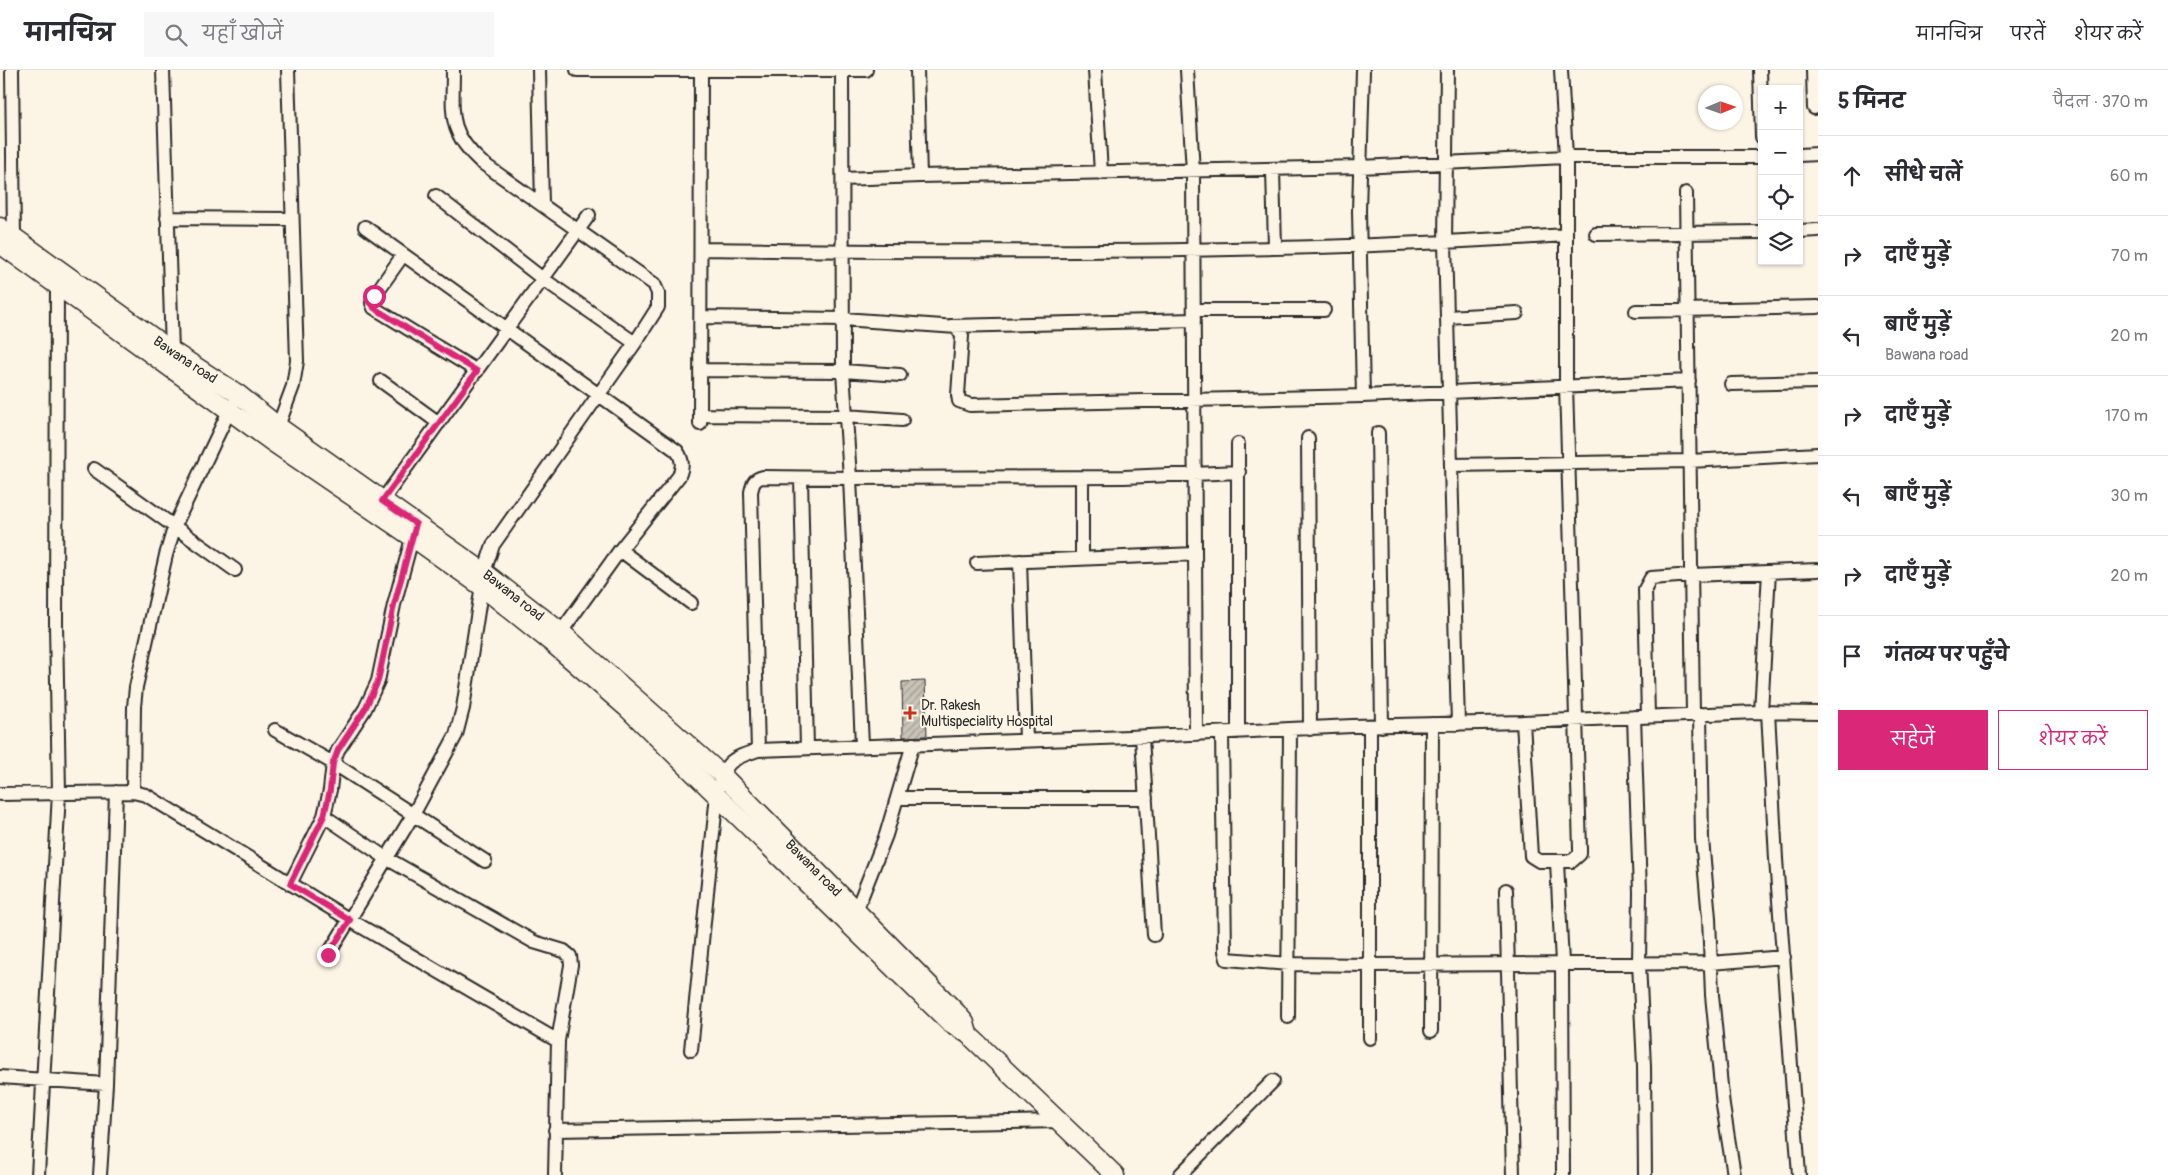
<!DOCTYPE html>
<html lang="hi">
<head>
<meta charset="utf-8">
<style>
	body { margin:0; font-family:Pangolin,"Playpen Sans Deva",sans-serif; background:#f7f7f7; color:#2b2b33 }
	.controls { position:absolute; right:15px; top:15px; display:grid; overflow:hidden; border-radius:0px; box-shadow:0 1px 4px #0004 }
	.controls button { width:45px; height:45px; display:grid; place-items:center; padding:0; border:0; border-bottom:1px solid #e1e1e2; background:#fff; color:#2b2b33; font:25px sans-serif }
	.compass { position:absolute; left:1698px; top:15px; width:45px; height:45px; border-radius:50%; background:#fff; box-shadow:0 1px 4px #0004; rotate:88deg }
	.stop { position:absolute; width:15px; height:15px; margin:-11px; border:4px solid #db2777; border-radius:50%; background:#fff }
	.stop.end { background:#db2777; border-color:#fff; box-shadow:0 1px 5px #0008 }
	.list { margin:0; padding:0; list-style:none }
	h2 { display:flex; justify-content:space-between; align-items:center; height:65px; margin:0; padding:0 20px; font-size:21px }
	h2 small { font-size:16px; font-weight:400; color:#7c7c81 }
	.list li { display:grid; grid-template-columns:32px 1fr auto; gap:15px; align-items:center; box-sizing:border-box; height:80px; padding:0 20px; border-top:1px solid #e1e1e2 }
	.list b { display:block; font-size:19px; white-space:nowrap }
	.list p { margin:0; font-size:16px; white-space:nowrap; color:#7c7c81 }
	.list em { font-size:16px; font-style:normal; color:#7c7c81 }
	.actions { display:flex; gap:10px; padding:15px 20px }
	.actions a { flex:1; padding:11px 0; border:1px solid #db2777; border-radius:0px; text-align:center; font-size:18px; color:#db2777 }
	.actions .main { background:#db2777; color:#fff }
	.icon { flex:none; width:28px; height:28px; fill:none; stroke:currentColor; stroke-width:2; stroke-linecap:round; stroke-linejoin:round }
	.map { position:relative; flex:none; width:1818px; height:1105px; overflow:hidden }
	header { display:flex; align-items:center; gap:30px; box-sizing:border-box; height:70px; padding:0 25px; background:#fff; border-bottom:1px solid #e1e1e2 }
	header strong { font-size:24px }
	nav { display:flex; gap:28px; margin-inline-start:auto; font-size:18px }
	.search { width:350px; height:45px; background:#f7f7f7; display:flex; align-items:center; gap:12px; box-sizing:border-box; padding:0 18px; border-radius:0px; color:#7c7c81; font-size:19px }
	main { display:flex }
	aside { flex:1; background:#fff }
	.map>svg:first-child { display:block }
	.building { fill:url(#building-hatch); stroke:#2b2b2b }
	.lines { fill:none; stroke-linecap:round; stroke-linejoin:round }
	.street-casing { stroke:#2b2b2b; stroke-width:16 }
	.secondary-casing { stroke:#2b2b2b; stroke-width:21 }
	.street { stroke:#fcf5e5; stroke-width:12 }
	.secondary { stroke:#fcf5e5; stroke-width:18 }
	.route { stroke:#db2777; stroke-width:6 }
	.poi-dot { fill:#c8321e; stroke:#fcf5e5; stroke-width:2 }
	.labels { text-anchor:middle; stroke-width:4; stroke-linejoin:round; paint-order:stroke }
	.street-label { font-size:14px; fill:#2b2b2b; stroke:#fcf5e5 }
	.poi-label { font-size:14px; fill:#2b2b2b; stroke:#fcf5e5; text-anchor:start }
</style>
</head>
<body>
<header>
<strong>मानचित्र</strong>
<div class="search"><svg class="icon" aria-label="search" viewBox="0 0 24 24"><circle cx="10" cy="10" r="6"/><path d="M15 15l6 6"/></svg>यहाँ खोजें</div>
<nav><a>मानचित्र</a><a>परतें</a><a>शेयर करें</a></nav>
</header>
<main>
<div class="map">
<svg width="1818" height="1105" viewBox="0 0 1818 1105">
	<defs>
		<pattern id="building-hatch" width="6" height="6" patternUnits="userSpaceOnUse" patternTransform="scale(1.25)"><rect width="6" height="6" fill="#c8c3b7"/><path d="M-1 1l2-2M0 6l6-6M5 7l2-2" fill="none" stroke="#a39f95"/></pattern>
	</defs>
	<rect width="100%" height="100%" fill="#fcf5e5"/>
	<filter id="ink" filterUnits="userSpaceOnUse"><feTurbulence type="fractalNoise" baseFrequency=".02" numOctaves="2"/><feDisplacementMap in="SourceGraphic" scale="10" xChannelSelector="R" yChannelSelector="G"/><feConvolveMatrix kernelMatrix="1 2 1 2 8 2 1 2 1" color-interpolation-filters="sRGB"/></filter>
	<g filter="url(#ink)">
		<path class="building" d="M 925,611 L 927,666 L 903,667 L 902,612 Z"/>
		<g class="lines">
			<defs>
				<path id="street" d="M 12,0 L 14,168
					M 163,0 L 172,281
					M 539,0 L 542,135
					M 577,0 L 866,0
					M 842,0 L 843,301 L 850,408 L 1124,407 L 1239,402
					M 917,0 L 920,106
					M 1095,0 L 1101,103
					M 1187,0 L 1193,102 L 1196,664
					M 1447,0 L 1445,173 L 1458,654
					M 1760,0 L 1762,67
					M 1813,0 L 1814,38
					M 1799,85 L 1818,84
					M 1273,100 L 1275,177
					M 843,109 L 920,106 L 1360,97 L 1566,87 L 1762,87
					M 1686,123 L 1693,644
					M 436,126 L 543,209 L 635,273
					M 167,148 L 292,149
					M 365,157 L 677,381 C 683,390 683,396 679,406 L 620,480 L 561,562
					M 1799,161 L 1818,160
					M 1596,164 L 1762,162
					M 702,179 C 990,183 1279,184 1566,165
					M 403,185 L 374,226 L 372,233 L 374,238 L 477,301
					M 1194,240 L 1324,240
					M 1636,241 L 1818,237
					M 701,247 L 843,249 L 957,257 L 962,266 L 958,325 L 959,331 L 970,335 L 1363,326 L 1689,311
					M 1447,247 L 1517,243
					M 951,256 L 1194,250
					M 700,300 L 843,301 L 900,305
					M 381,311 L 439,353
					M 1731,314 L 1818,312
					M 1363,326 L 1359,141 L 1363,0
					M 700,345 L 846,346 L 902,350
					M 700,354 L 701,0
					M 276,362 L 293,316 L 297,291 L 288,0
					M 1378,363 L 1382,656
					M 1308,368 L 1310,659
					M 1451,395 L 1690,391 L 1818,384
					M 94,399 L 235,500
					M 1082,407 L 1082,489
					M 801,408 L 807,678
					M 382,431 L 589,145
					M 620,480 L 691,533
					M 1020,491 L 1026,670
					M 977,493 L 1195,484
					M 1761,642 L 1769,502
					M 1768,642 L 1776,789 L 1799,1105
					M 1700,644 L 1702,769 L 1709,848 L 1712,925 L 1723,1036 L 1734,1105
					M 1648,646 L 1645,519 L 1651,508 L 1692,505 L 1818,500
					M 1634,647 L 1640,822 L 1639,893 L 1644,996 L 1645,1105
					M 1523,652 L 1531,786 L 1539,791 L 1572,791 L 1580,784 L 1580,779 L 1566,316 L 1566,87 L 1561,0
					M 1370,656 L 1370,968
					M 275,660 L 333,693 L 485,791
					M 1238,662 L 1238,374
					M 1222,663 L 1225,881 L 1227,889 L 1289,894 L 1370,895 L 1711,893 L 1784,887
					M 1142,667 L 1154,865
					M 758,680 L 751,422 C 753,413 754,409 763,407 L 850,408 L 862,675
					M 133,722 L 134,637 L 136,617 L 166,485 L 175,455 L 232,335
					M 0,724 L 133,722 L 146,725 L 350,850 L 558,971
					M 897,728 L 1146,728
					M 324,746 L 386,788 L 534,872 L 564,881 L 570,886 L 571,895 L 558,971 L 555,1105
					M 1557,792 L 1562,893 L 1563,1105
					M 290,814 L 324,746 L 330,720 L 333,693 L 338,680 L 365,639 L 378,611 L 394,535 L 414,461
					M 1506,820 L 1513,1105
					M 856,841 L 886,765 L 913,674
					M 328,885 L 413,745 L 456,665 L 463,638 L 484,502 L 493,475 L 635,273 L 658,237 L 658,223 L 654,214 L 481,92 C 447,61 453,43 453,0
					M 1288,947 L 1290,659
					M 1431,961 L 1432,654
					M 691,980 L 717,724 C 725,693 727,690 758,680 L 1129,667 L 1352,656 L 1523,652 L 1756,642 L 1818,643
					M 0,1007 L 106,1014
					M 555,1060 L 1060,1051
					M 38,1105 L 59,723 L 56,555 L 57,209
					M 100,1105 L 106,1014 L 116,722
					M 1180,1105 L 1273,1011"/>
				<g id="secondary">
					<path id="s1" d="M 0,157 L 172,281 L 238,324 L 279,357 L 484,502 L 561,562 L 722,705 L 956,942 L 965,953 L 968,964"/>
					<path d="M 0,174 L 271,371 L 412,467 L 481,516 L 552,573 L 627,638 L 949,952 L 968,964 L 1115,1105"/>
				</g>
			</defs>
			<use href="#street" class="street-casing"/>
			<use href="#secondary" class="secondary-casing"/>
			<use href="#street" class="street"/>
			<use href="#secondary" class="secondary"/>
		</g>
	</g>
	<g class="lines" filter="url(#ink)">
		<path class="route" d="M 328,885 L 350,850 L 290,814 L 324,746 L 330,720 L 333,693 L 338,680 L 365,639 L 378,611 L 394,535 L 416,454 L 382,431 L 477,301 L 374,238 L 372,233 L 374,226"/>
	</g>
	<path class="poi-dot" d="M907.5 635.5h5v5h5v5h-5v5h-5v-5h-5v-5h5z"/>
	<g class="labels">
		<g class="street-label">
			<text dy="5" stroke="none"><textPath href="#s1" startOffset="228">Bawana road</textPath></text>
			<text dy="5" stroke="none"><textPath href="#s1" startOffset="632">Bawana road</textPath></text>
			<text dy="5" stroke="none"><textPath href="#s1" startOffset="1038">Bawana road</textPath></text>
		</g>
		<g class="poi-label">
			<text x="921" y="640">Dr. Rakesh<tspan x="921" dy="16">Multispeciality Hospital</tspan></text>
		</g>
	</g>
</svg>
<div class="controls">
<button>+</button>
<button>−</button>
<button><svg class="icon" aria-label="locate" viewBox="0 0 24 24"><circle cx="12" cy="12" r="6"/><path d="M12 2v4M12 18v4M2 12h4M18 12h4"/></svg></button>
<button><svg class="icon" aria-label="layers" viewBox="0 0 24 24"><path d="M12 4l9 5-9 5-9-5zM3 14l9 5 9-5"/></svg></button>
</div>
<svg class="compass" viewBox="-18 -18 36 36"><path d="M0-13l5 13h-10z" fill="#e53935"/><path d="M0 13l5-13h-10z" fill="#7c7c81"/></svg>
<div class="stop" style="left:374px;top:226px"></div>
<div class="stop end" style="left:328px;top:885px"></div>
</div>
<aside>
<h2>5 मिनट<small>पैदल · 370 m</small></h2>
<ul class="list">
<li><svg class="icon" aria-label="ahead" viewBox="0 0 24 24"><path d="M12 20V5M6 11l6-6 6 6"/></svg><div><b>सीधे चलें</b></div><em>60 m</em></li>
<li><svg class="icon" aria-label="right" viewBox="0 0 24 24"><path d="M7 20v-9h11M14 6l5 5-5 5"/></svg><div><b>दाएँ मुड़ें</b></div><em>70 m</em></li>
<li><svg class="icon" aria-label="left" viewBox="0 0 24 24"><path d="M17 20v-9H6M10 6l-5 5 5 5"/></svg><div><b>बाएँ मुड़ें</b><p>Bawana road</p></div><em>20 m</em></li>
<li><svg class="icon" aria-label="right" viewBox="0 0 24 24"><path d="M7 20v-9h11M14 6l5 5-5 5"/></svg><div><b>दाएँ मुड़ें</b></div><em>170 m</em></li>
<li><svg class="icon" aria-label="left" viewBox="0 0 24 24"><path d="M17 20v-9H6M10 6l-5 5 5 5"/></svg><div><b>बाएँ मुड़ें</b></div><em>30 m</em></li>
<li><svg class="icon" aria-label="right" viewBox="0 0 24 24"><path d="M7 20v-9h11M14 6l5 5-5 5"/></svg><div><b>दाएँ मुड़ें</b></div><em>20 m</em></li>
<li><svg class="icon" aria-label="arrive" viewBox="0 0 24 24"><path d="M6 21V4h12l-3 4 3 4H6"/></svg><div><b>गंतव्य पर पहुँचे</b></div></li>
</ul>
<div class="actions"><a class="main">सहेजें</a><a>शेयर करें</a></div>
</aside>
</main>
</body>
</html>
